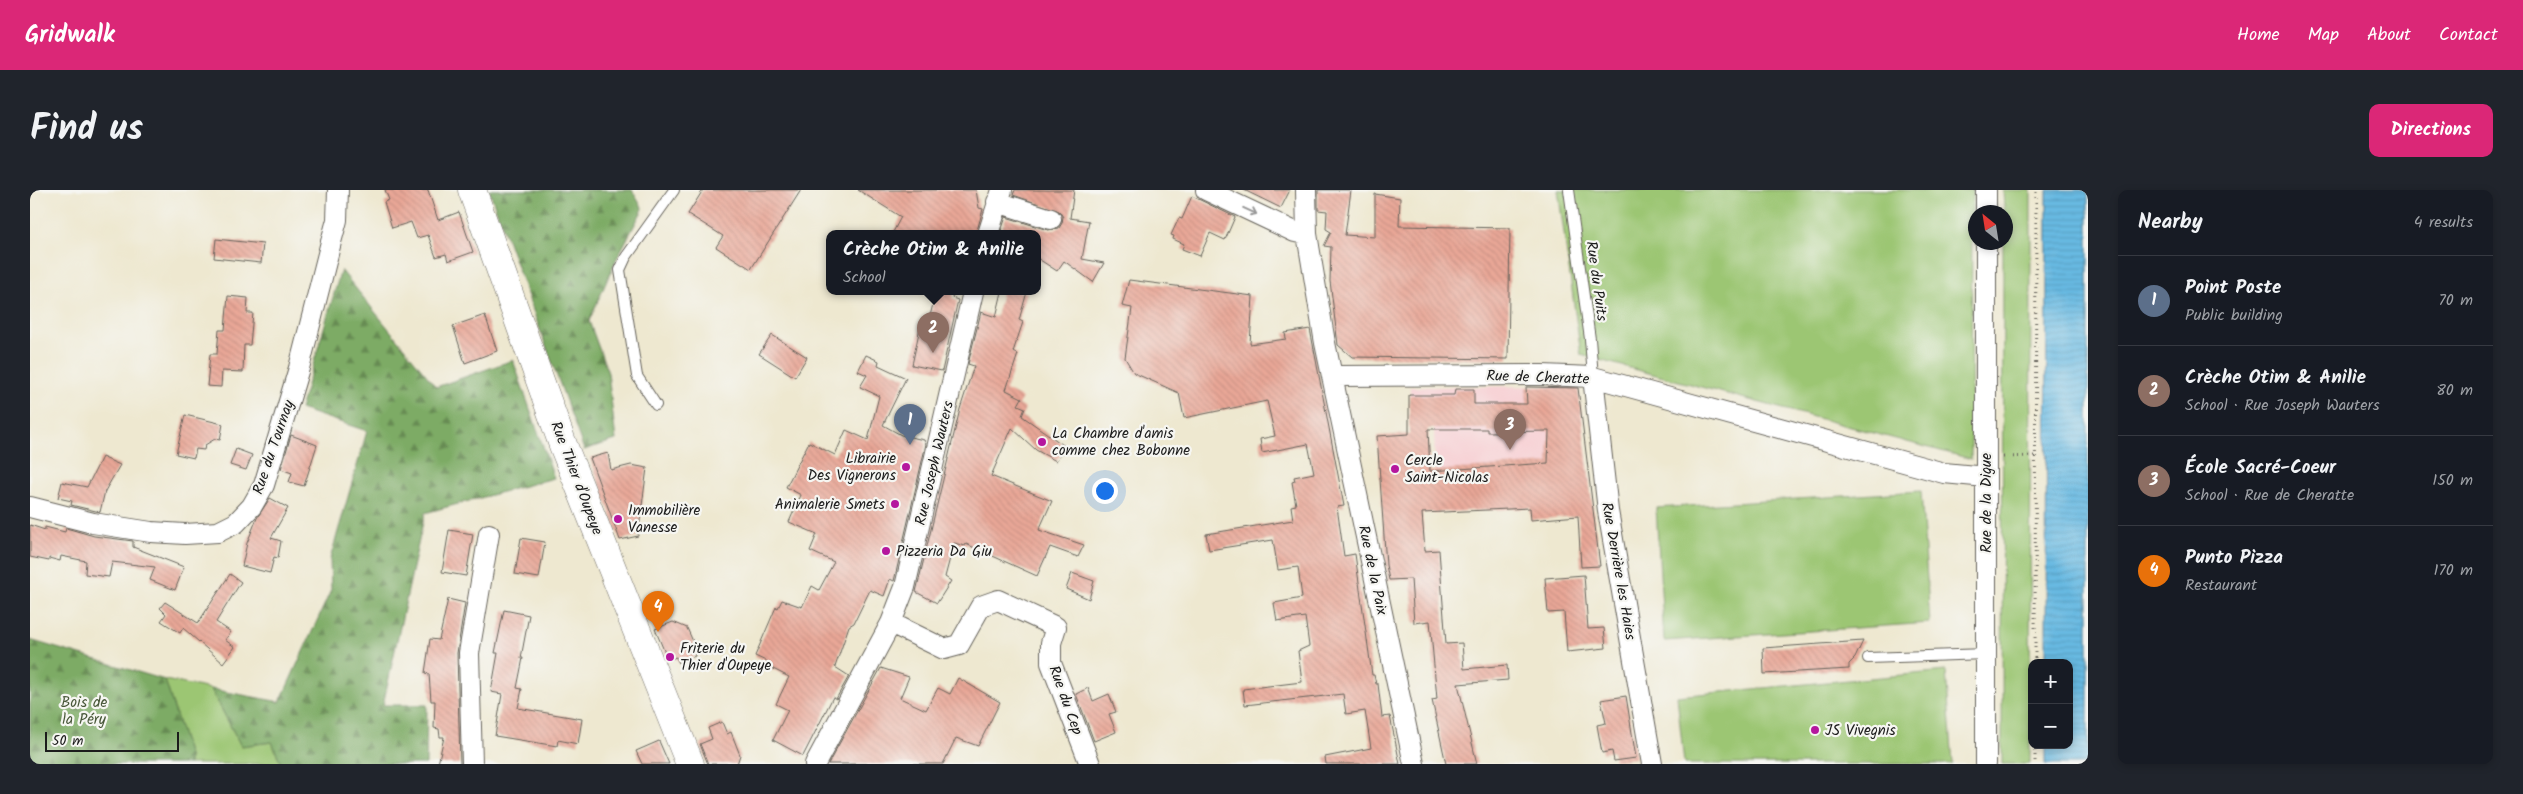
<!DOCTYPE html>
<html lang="en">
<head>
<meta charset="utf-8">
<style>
	body { margin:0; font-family:Kalam,sans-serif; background:#20242c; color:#f1f3f6 }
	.controls { position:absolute; right:15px; bottom:15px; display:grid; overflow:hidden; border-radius:10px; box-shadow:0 2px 8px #0003 }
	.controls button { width:45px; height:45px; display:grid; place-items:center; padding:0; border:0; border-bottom:1px solid #363941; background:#171b24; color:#f1f3f6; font:25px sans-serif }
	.compass { position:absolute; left:1938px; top:15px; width:45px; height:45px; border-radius:50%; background:#171b24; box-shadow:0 2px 8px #0003; rotate:330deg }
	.scale { position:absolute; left:15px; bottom:12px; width:134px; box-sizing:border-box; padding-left:5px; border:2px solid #1c1c1c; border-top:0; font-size:14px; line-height:18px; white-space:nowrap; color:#1c1c1c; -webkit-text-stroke:4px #f6f6f2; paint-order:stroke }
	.you { position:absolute; left:1074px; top:300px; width:18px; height:18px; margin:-12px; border:4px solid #fff; border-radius:50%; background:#1a73e8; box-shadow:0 0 0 8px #1a73e833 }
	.badge { display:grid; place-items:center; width:32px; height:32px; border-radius:50%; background:#db2777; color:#fff; font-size:16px; font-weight:700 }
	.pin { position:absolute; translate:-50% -41px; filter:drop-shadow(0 1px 2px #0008) }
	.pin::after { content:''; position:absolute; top:26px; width:18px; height:15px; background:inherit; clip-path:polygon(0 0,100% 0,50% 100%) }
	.popup { position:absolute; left:796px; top:40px; width:215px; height:65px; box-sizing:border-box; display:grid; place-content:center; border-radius:10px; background:#171b24; filter:drop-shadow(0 1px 4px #0005); font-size:16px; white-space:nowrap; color:#9ea1a6 }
	.popup b { font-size:19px; color:#f1f3f6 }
	.popup::after { content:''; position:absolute; left:50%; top:100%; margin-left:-10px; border:10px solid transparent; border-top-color:#171b24 }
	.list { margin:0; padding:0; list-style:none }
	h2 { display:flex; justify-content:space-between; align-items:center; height:65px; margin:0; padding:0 20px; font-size:21px }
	h2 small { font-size:16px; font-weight:400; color:#9ea1a6 }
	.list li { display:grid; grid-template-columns:32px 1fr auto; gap:15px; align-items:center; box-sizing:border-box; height:90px; padding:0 20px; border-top:1px solid #363941 }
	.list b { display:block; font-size:19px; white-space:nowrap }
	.list p { margin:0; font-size:16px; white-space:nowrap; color:#9ea1a6 }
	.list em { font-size:16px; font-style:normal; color:#9ea1a6 }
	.map { position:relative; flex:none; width:2058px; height:574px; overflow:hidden; border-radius:10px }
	header { display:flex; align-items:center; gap:30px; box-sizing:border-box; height:70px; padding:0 25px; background:#db2777; color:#fff }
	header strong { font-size:24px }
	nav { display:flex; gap:28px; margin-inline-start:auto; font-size:18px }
	.intro { display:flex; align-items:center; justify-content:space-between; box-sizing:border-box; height:120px; padding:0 30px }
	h1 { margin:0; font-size:35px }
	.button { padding:12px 22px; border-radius:10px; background:#db2777; color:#fff; font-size:18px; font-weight:700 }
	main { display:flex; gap:30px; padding:0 30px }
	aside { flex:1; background:#171b24; border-radius:10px; box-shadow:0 2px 8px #0003 }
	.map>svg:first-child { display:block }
	.built { fill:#f7cfd3 }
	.grass { fill:#9cc673; stroke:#5c7148 }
	.forest { fill:url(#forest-firs); stroke:#4c6440 }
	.water { fill:url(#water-rules); stroke:#426a7f }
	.building { fill:url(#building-back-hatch); fill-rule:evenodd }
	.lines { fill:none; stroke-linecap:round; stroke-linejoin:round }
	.service-casing { stroke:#66635b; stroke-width:12 }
	.minor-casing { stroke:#66635b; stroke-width:22 }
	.secondary-casing { stroke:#66635b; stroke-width:29 }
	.path { stroke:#66635b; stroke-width:3; stroke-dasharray:1 4; stroke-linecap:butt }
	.service { stroke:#fff; stroke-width:10 }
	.minor { stroke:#fff; stroke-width:20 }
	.secondary { stroke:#fff; stroke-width:28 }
	.oneway { stroke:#999 }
	.poi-dot { fill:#b5179e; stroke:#f6f6f2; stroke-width:2 }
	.labels { text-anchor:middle; stroke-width:4.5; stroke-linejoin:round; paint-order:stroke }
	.street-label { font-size:15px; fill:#1c1c1c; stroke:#f6f6f2 }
	.poi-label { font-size:15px; fill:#1c1c1c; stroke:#f6f6f2; text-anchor:start }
	.park-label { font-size:15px; fill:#49583a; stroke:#f6f6f2 }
</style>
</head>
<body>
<header>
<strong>Gridwalk</strong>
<nav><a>Home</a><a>Map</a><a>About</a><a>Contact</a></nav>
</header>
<div class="intro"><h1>Find us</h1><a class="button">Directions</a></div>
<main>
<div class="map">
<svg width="2058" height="574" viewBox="0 0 2058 574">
	<defs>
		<pattern id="forest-firs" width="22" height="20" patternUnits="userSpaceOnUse" patternTransform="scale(1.25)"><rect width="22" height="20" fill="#7dab65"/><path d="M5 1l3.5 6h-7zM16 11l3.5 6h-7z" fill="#668a52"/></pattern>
		<pattern id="water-rules" width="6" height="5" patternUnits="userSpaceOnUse" patternTransform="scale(1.25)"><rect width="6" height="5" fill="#67b9e2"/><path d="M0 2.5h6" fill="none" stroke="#599ec1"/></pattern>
		<pattern id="building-back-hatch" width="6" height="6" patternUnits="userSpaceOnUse" patternTransform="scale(1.25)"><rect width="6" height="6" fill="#e9a797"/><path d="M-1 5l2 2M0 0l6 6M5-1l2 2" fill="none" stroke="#c78f82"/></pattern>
	</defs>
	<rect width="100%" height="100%" fill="#f6f6f2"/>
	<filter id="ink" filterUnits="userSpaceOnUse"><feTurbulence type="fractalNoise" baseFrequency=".02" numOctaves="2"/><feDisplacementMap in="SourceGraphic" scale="10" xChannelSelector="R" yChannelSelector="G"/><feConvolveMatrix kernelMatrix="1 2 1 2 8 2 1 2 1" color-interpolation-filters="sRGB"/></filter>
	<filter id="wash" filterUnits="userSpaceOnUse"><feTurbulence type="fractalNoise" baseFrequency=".0096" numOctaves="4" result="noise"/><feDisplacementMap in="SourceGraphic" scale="20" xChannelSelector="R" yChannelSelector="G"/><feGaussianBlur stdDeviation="1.12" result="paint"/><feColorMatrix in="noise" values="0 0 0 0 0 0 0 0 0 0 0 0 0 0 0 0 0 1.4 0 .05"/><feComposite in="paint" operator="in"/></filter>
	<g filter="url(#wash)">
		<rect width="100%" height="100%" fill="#eee8d0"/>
		<path class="built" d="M 1548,196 L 1560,292 L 1519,295 L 1500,318 L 1401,323 L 1399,294 L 1405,283 L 1404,239 L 1379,222 L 1380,197 Z"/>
		<path class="grass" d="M 1528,0 L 1942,0 L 1941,269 L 1551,165 Z
			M 1973,0 L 2001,0 L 2000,574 L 1972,574 L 1973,53 L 1976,52 Z
			M 1891,301 L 1900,433 L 1634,451 L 1626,318 Z
			M 1916,481 L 1923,574 L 1654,574 L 1647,506 Z
			M 135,490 L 181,499 L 211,556 L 242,552 L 251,574 L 159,574 L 159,566 Z"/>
		<path class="forest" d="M 459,0 L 602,0 L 613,19 L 586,70 L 559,131 L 578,183 L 586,250 L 554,260 Z
			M 311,80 L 406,197 L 483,170 L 524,288 L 395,323 L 353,515 L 397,515 L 396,574 L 251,574 L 242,552 L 211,556 L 181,499 L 250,512 L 301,400 L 300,369 L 337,241 L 270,219 Z
			M 0,450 L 135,490 L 159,566 L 159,574 L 0,574 Z"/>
		<path class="water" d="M 2017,0 L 2058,0 L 2058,574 L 2015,574 L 2015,555 L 2039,555 L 2039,473 L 2016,473 Z"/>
		<g id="blocks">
			<path class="building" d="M 355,0 L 398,0 L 408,30 L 429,22 L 443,62 L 418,71 L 416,64 L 406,67 L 398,45 L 387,48 L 381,32 L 362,38 L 354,12 L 359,10 Z
				M 673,0 L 771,0 L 721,79 L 686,57 L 693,46 L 658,24 Z
				M 828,0 L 946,0 L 949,18 L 953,19 L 946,44 L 862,44 L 871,27 Z
				M 985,0 L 1044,0 L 1040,28 L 1059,31 L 1052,69 L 1074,73 L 1063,92 L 1034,71 L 1027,81 L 1007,68 L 1007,44 L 970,44 L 976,27 L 1018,40 L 1029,38 L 1032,33 L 1033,27 L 1029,21 L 983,5 Z
				M 1214,0 L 1260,0 L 1251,18 Z
				M 1288,0 L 1321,0 L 1315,45 L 1345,47 L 1345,4 L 1370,8 L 1369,36 L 1480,38 L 1478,169 L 1322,167 L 1308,155 L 1300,91 L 1301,57 L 1294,56 L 1301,42 L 1296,39 L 1297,21 L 1288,20 Z
				M 1162,6 L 1205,27 L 1195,50 L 1180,43 L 1170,66 L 1152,59 L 1154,54 L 1143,49 L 1144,46 L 1141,45 L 1149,28 L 1152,29 Z
				M 186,49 L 233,54 L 231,73 L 184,68 Z
				M 1099,90 L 1223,106 L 1220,154 L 1256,149 L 1255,143 L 1280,139 L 1314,316 L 1307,317 L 1314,366 L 1325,364 L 1342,485 L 1344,485 L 1346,494 L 1348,494 L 1352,527 L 1360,526 L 1370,574 L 1296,574 L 1295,567 L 1341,558 L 1335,521 L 1316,524 L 1313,504 L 1215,515 L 1213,499 L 1272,492 L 1268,461 L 1279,456 L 1275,427 L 1247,431 L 1244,413 L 1272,408 L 1268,377 L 1248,380 L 1243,350 L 1179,360 L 1176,344 L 1263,330 L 1261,316 L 1266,315 L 1262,292 L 1265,291 L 1264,287 L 1284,283 L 1278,254 L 1232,263 L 1230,249 L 1245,246 L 1237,211 L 1154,228 L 1149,203 L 1104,183 L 1095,168 L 1102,118 L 1092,116 Z
				M 906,102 L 924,102 L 922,108 L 928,110 L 912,181 L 882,175 L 892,128 L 899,130 Z
				M 972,102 L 997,102 L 989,130 L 993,132 L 983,162 L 988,164 L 976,200 L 992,208 L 988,215 L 995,218 L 992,226 L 1036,257 L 1026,271 L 1006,260 L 982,238 L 961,286 L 1022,311 L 1009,340 L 1054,355 L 1048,367 L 1020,357 L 1007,386 L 936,354 L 935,356 L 924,353 L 915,387 L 921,391 L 907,413 L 886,402 L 930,219 L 944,176 L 938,174 L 951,122 L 966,127 Z
				M 198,106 L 218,108 L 217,123 L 223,123 L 220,155 L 214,155 L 213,182 L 192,181 L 191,197 L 177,196 L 180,164 L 187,164 L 189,140 L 195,140 Z
				M 455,125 L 467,161 L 435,173 L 423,136 Z
				M 742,145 L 777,167 L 765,187 L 729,164 Z
				M 836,165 L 849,171 L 848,175 L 876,188 L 853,235 L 871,245 L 894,250 L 896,254 L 864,391 L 860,389 L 854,406 L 840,400 L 824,433 L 819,436 L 805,477 L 819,486 L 806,509 L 803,507 L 773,566 L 743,550 L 758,520 L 746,514 L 759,487 L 737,476 L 738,472 L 725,466 L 746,417 L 748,418 L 752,410 L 772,417 L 782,396 L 789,400 L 804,372 L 780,361 L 787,344 L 759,332 L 771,305 L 756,297 L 779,252 L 805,265 L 816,240 L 838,250 L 849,206 L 830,197 L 837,185 L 828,181 Z
				M 1496,197 L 1548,198 L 1570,376 L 1551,377 L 1548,326 L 1501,330 L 1500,318 L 1392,323 L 1395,361 L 1409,360 L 1416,454 L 1432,453 L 1434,479 L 1477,475 L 1478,490 L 1428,494 L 1447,574 L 1416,574 L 1402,510 L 1407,509 L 1400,431 L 1384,433 L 1381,389 L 1359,390 L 1356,375 L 1347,246 L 1379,244 L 1379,205 L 1424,205 L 1425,199 L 1444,199 L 1444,214 L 1497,214 ZM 1398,239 L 1457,239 L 1457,242 L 1519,241 L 1518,273 L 1400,281 Z
				M 155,225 L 193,234 L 190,250 L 185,249 L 175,255 L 174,260 L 166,259 L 164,268 L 146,264 Z
				M 261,245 L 287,255 L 274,296 L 259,292 L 262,283 L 251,279 Z
				M 206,259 L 222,265 L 216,280 L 200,275 Z
				M 578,263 L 581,280 L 601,275 L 617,278 L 608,346 L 590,350 L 560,268 Z
				M 72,267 L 90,275 L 75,301 L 70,322 L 41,315 L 42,311 L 28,308 L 32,292 L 57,297 Z
				M 240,308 L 258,318 L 241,348 L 251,351 L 248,368 L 244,367 L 240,383 L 212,376 L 217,353 L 227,328 Z
				M 0,335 L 15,340 L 15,337 L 35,342 L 36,338 L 64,346 L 103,351 L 103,357 L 154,377 L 145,400 L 120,390 L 125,377 L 82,372 L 79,387 L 55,384 L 56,371 L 31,366 L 30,371 L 19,368 L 19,371 L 0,367 Z
				M 419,340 L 443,344 L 436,386 L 412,382 Z
				M 491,348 L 515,352 L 509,388 L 485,384 Z
				M 1042,383 L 1064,391 L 1059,409 L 1036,399 Z
				M 200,384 L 211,392 L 186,432 L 201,442 L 195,450 L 205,457 L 193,473 L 153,438 L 150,443 L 131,431 L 136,424 L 130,418 L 135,412 L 168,433 Z
				M 1554,385 L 1558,439 L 1574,438 L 1576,458 L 1537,462 L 1534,422 L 1518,423 L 1515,388 Z
				M 418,409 L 435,413 L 427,463 L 430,574 L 408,574 L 414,547 L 410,547 L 409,539 L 404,538 L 405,511 L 401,511 L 399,484 L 395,483 L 400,449 L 409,450 Z
				M 474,420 L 499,425 L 491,468 L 493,468 L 487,498 L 492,499 L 488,518 L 552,529 L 548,554 L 528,550 L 527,556 L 465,546 L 472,504 L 461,502 L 468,463 L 465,463 Z
				M 643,432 L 657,438 L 665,456 L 662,457 L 665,466 L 649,473 L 646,467 L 638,470 L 625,439 Z
				M 1833,451 L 1825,468 L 1819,474 L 1819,479 L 1734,484 L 1733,458 Z
				M 851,478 L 879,487 L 870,508 L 896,520 L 908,498 L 920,504 L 928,488 L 970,512 L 948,556 L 926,548 L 913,574 L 798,574 Z
				M 1058,498 L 1063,511 L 1079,504 L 1086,522 L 1079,524 L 1086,542 L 1064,551 L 1046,504 Z
				M 1596,506 L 1606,568 L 1584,571 L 1582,561 L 1572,563 L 1567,535 L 1576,533 L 1571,510 Z
				M 692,532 L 697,544 L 701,542 L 710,565 L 707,574 L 678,574 L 670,554 L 682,549 L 678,538 Z
				M 629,551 L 639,574 L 612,574 L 606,561 Z"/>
		</g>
	</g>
	<g filter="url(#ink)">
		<use href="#blocks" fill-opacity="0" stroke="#66635b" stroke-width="1"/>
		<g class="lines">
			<defs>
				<path id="service" d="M 1539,0 L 1560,149 L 1563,187
					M 626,215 L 607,186 L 590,80 L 596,67 L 644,0
					M 1838,468 L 1956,464"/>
				<path id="minor" d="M 1176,0 L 1265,42 L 1277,44
					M 1276,0 L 1277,44 L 1295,153 L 1384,574
					M 967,12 L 1021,29
					M 1956,22 L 1956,0
					M 958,44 L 972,0
					M 1303,186 L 1512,185 L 1563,187 L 1914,283 L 1956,287
					M 1563,187 L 1578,321 L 1622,574
					M 0,317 L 63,333 L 121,342 L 155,344 L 188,342 L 206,333 L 222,316 L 234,295 L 269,178 L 301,52 L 307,30 L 308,0
					M 861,433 L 914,459 L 929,455 L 951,416 L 968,410 L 1026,437 L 1021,453 L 1021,473 L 1060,574
					M 442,574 L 439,463 L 459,344
					M 785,574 L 861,433 L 875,397 L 943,102
					M 1956,574 L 1956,52"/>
				<path id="secondary" d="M 442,0 L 533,255 L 660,574"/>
			</defs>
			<use href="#service" class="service-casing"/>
			<use href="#minor" class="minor-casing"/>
			<use href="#secondary" class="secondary-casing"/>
			<path class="path" d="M 1973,267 L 2005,266
				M 2005,473 L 2006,0
				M 2005,555 L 2005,574"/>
			<use href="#service" class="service"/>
			<use href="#minor" class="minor"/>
			<use href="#secondary" class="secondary"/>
		</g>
		<defs><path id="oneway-shaft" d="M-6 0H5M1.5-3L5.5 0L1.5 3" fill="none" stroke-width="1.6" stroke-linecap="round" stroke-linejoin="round" transform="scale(1.25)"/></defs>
		<use class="oneway" href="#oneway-shaft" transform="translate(1220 21) rotate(25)"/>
	</g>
	<g class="poi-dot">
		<circle cx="1012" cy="252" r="5"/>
		<circle cx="876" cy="277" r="5"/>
		<circle cx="1365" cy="279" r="5"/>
		<circle cx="865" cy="314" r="5"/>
		<circle cx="588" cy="329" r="5"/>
		<circle cx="856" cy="361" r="5"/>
		<circle cx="640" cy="467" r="5"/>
		<circle cx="1785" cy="540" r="5"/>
	</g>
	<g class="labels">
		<g class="street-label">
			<text transform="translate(1567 91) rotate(82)" y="5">Rue du Puits</text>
			<text transform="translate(1508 187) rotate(2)" y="5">Rue de Cheratte</text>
			<text transform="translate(243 257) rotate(-71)" y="5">Rue du Tournay</text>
			<text transform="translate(904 273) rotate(-77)" y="5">Rue Joseph Wauters</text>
			<text transform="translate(547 288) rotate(69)" y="5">Rue Thier d'Oupeye</text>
			<text transform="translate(1956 313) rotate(-90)" y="5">Rue de la Digue</text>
			<text transform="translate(1343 380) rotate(78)" y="5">Rue de la Paix</text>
			<text transform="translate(1589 381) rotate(80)" y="5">Rue Derrière les Haies</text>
			<text transform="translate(1036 510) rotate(70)" y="5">Rue du Cep</text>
		</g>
		<g class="poi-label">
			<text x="1022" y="248">La Chambre d'amis<tspan x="1022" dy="17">comme chez Bobonne</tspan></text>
			<text x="866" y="273" text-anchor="end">Librairie<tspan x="866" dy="17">Des Vignerons</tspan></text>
			<text x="1375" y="275">Cercle<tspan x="1375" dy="17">Saint-Nicolas</tspan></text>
			<text x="855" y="319" text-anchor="end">Animalerie Smets</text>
			<text x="598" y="325">Immobilière<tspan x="598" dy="17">Vanesse</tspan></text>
			<text x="866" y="366">Pizzeria Da Giu</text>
			<text x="650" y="463">Friterie du<tspan x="650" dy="17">Thier d'Oupeye</tspan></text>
			<text x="1795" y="545">JS Vivegnis</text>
		</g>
		<g class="park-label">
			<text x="54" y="517">Bois de<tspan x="54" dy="17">la Péry</tspan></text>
		</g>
	</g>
</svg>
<div class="controls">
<button>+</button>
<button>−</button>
</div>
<svg class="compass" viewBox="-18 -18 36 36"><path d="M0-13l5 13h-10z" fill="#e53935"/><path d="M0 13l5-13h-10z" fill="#9ea1a6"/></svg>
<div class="scale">50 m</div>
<div class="you"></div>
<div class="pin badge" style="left:880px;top:255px;background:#5c6f8a">1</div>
<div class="pin badge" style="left:903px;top:163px;background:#8d6e63">2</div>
<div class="popup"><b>Crèche Otim &amp; Anilie</b>School</div>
<div class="pin badge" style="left:1480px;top:260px;background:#8d6e63">3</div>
<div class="pin badge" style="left:628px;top:442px;background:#e8710a">4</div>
</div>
<aside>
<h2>Nearby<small>4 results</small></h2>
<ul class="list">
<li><span class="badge" style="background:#5c6f8a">1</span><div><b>Point Poste</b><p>Public building</p></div><em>70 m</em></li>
<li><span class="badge" style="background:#8d6e63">2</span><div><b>Crèche Otim &amp; Anilie</b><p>School · Rue Joseph Wauters</p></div><em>80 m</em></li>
<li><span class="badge" style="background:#8d6e63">3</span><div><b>École Sacré-Coeur</b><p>School · Rue de Cheratte</p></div><em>150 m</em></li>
<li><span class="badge" style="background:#e8710a">4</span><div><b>Punto Pizza</b><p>Restaurant</p></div><em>170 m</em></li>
</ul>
</aside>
</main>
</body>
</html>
